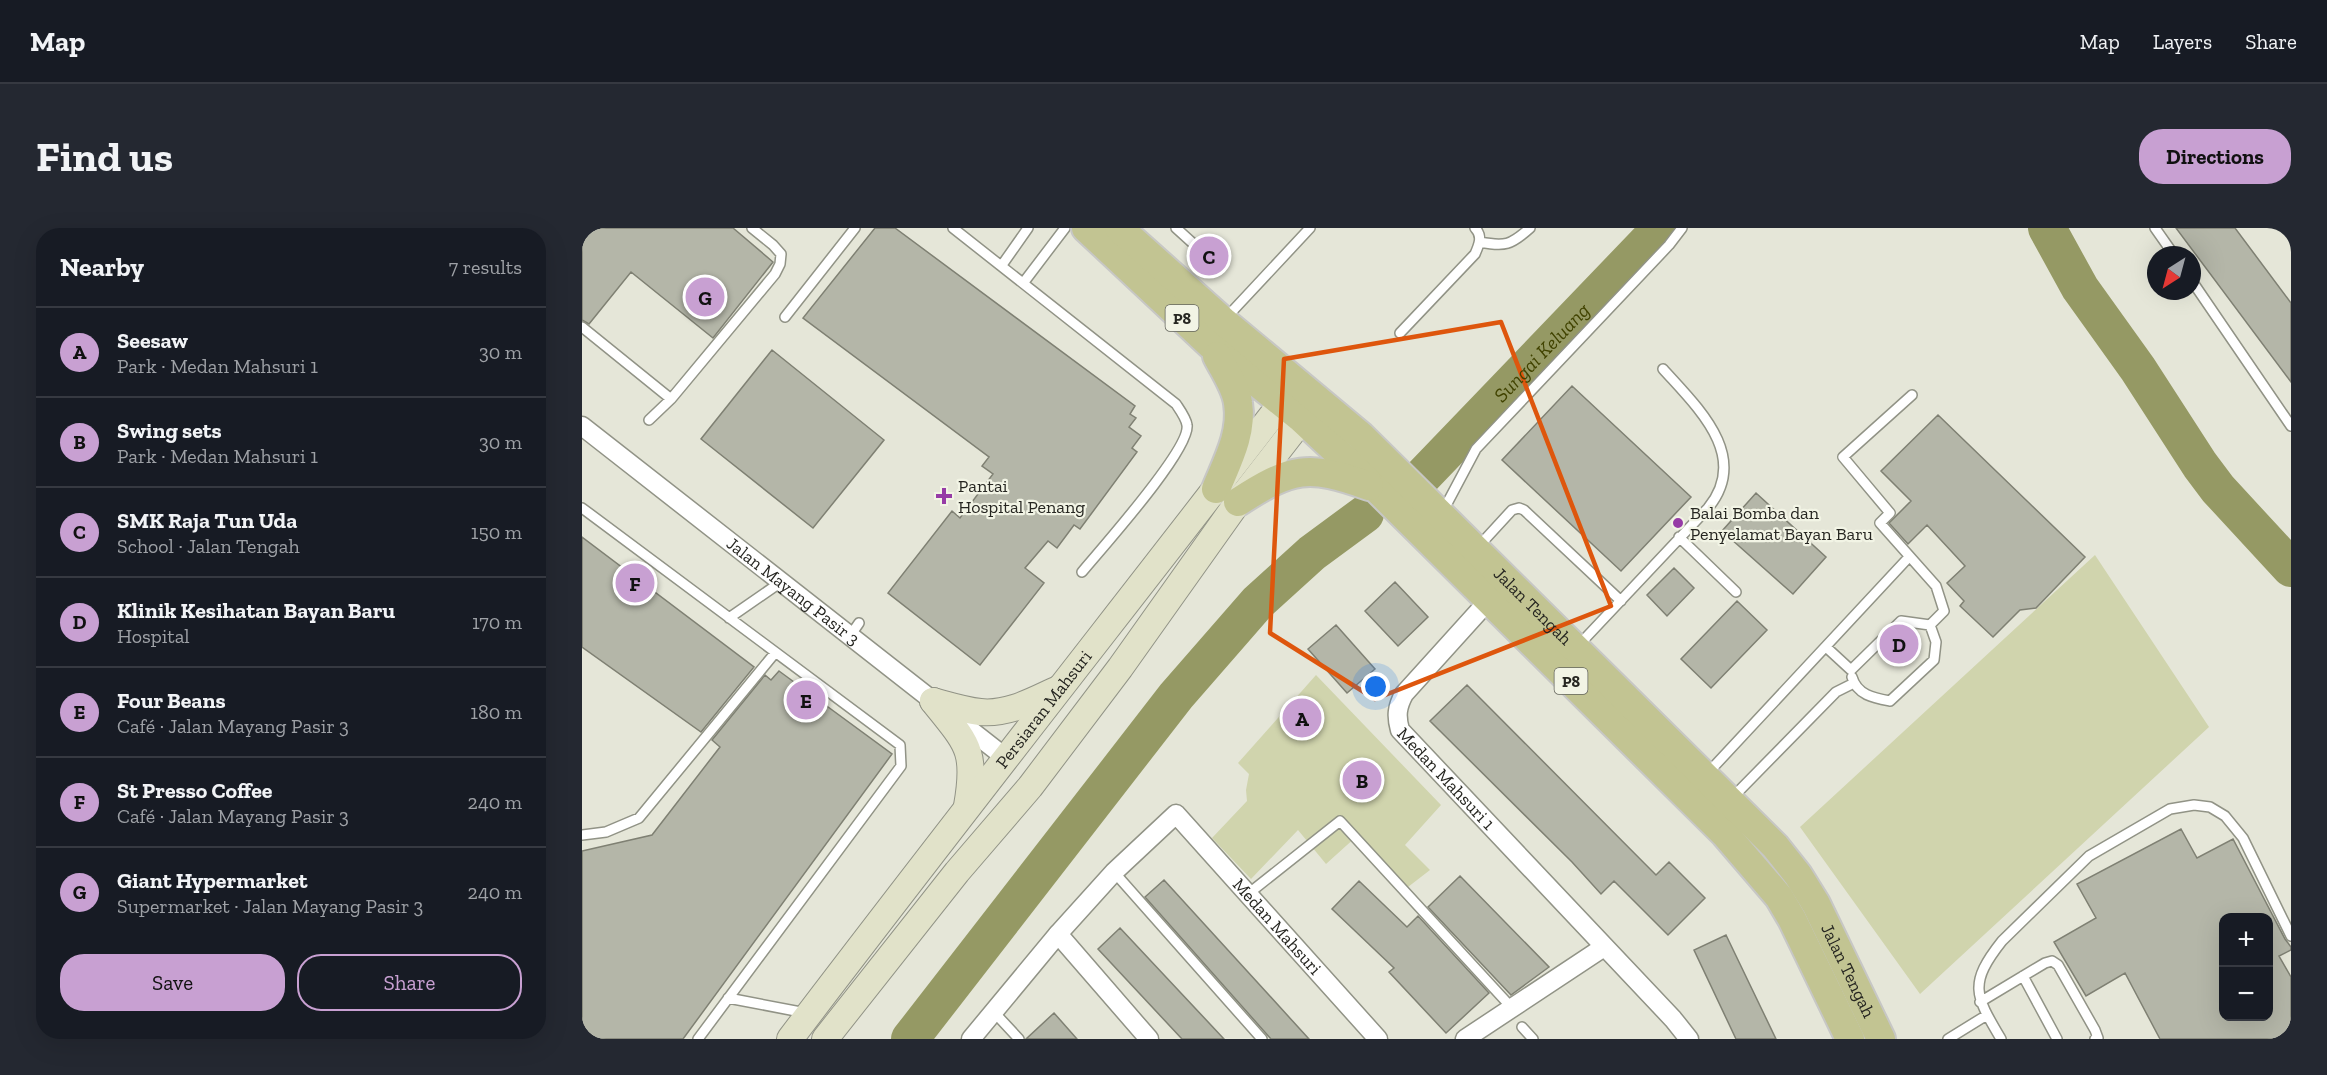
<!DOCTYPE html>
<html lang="en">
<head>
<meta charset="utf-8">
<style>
	body { margin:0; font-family:"Zilla Slab",serif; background:#242831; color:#f1f3f6 }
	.controls { position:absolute; right:18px; bottom:18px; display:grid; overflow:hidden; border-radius:12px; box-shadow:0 6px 24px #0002 }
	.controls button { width:54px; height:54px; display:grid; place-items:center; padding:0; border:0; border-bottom:2px solid #363941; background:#171b24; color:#f1f3f6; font:30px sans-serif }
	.compass { position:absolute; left:1565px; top:18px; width:54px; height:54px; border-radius:50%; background:#171b24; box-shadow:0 6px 24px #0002; rotate:216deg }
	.you { position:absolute; left:794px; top:459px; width:21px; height:21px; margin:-15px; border:4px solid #fff; border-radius:50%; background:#1a73e8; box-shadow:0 0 0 9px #1a73e833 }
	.badge { display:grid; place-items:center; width:39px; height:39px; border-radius:50%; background:#c8a0d2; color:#111; font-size:20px; font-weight:700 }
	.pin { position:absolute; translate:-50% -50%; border:3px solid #fff; box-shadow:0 2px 6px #0006 }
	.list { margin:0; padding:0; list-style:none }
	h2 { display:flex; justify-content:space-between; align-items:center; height:78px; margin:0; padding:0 24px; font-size:26px }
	h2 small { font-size:20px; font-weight:400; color:#9ea1a6 }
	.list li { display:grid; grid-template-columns:39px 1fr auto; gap:18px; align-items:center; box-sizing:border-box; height:90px; padding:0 24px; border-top:2px solid #363941 }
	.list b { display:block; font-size:22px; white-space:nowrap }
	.list p { margin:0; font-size:20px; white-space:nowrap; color:#9ea1a6 }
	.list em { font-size:20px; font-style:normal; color:#9ea1a6 }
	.actions { display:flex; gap:12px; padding:18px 24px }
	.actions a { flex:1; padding:14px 0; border:2px solid #c8a0d2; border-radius:24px; text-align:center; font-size:21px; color:#c8a0d2 }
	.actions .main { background:#c8a0d2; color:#111 }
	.map { position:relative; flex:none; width:1709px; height:811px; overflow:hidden; border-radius:24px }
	header { display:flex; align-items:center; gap:36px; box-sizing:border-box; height:84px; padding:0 30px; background:#171b24; border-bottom:2px solid #363941 }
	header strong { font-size:28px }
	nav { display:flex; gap:33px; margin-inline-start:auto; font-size:21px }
	.intro { display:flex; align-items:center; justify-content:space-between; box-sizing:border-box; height:144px; padding:0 36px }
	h1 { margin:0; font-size:42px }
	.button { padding:15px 27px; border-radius:24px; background:#c8a0d2; color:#111; font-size:21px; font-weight:700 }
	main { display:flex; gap:36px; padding:0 36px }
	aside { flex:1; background:#171b24; border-radius:24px; box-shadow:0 6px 24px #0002 }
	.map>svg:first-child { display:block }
	.green { fill:#d0d4ad }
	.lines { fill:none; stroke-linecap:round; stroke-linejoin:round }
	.river { stroke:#959964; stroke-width:38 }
	.building { fill:#b4b6a8; stroke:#7f8073; stroke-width:1.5; fill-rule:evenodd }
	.lane-casing { stroke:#919386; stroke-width:12 }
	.street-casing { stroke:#919386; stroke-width:21 }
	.secondary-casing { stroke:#919386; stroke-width:28 }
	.primary-casing { stroke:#c7c7c5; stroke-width:32 }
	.lane { stroke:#fff; stroke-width:9 }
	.street { stroke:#fff; stroke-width:18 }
	.secondary { stroke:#e1e2c9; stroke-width:26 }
	.primary { stroke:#c2c492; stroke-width:28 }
	.marked { fill:none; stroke:#de560d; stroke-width:4.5; stroke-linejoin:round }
	.poi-dot { fill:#963ba6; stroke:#f2f4e5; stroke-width:2 }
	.labels { text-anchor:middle; stroke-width:4.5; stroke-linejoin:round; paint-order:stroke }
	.shield { fill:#f2f4e5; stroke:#63645c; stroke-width:1.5 }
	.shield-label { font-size:16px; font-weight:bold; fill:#262621 }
	.poi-label { font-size:18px; fill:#262621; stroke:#f2f4e5; text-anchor:start }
	.street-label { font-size:18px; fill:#262621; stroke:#f2f4e5 }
	.water-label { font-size:20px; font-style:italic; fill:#414300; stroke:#f2f4e5 }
</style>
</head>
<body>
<header>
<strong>Map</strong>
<nav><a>Map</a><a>Layers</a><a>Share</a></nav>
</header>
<div class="intro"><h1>Find us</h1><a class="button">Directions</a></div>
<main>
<aside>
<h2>Nearby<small>7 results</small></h2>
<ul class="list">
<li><span class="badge">A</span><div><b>Seesaw</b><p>Park · Medan Mahsuri 1</p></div><em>30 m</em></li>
<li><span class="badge">B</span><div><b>Swing sets</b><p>Park · Medan Mahsuri 1</p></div><em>30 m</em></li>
<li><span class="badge">C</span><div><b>SMK Raja Tun Uda</b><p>School · Jalan Tengah</p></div><em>150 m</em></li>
<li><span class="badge">D</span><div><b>Klinik Kesihatan Bayan Baru</b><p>Hospital</p></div><em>170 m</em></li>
<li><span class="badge">E</span><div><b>Four Beans</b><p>Café · Jalan Mayang Pasir 3</p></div><em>180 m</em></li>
<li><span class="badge">F</span><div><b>St Presso Coffee</b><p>Café · Jalan Mayang Pasir 3</p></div><em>240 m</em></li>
<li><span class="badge">G</span><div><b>Giant Hypermarket</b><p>Supermarket · Jalan Mayang Pasir 3</p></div><em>240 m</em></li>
</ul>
<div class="actions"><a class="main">Save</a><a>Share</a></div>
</aside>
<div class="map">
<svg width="1709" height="811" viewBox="0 0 1709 811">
	<rect width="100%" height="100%" fill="#e5e6d8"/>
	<path class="green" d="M 1513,327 L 1627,499 L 1338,766 L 1218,599 Z
		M 734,447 L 859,577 L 823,617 L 848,642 L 826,659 L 775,608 L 744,636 L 716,602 L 669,651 L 630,610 L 665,573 L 664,562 L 667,546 L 656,535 Z"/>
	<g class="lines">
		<g class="river">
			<path d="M 1465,0 L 1498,60 L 1556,141 L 1618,237 L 1636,261 L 1709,340"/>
			<path id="s1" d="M 839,250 L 1079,0"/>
			<path d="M 328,811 L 594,468 L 676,374 L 730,325 L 783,286"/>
		</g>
	</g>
	<path class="building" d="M 0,0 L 151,0 L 191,34 L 131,110 L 49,44 L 7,96 L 0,92 Z
		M 293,0 L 313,0 L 553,178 L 548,186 L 554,190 L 547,199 L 559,208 L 550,220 L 555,224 L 498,301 L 492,297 L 475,320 L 466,313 L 443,340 L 462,355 L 398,437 L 306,365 L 370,283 L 378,290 L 411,246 L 400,238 L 407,229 L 221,90 Z
		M 1594,0 L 1653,0 L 1709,75 L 1709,154 Z
		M 190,122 L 302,212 L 231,300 L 119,211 Z
		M 990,158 L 1109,269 L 1039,343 L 920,232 Z
		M 1356,187 L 1503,329 L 1454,380 L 1438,382 L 1411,409 L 1378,378 L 1382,373 L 1365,355 L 1383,338 L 1345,297 L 1326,316 L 1307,295 L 1329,273 L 1299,243 Z
		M 1174,265 L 1244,329 L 1211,366 L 1140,303 Z
		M 0,309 L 172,439 L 119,504 L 0,419 Z
		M 1092,340 L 1112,360 L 1085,388 L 1065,367 Z
		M 813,354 L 846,389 L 816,418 L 783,383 Z
		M 1155,373 L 1185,402 L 1129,460 L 1099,431 Z
		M 754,397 L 793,441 L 765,465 L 726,421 Z
		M 197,443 L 310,526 L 101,811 L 0,811 L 0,623 L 70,607 L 138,519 L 130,512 L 183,447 L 189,452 Z
		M 885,457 L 1074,647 L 1087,634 L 1123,670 L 1086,707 L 1032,653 L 1019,666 L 990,634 L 848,493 Z
		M 1599,601 L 1615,630 L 1651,611 L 1703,711 L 1709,719 L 1709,722 L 1697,728 L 1709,749 L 1709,811 L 1578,811 L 1543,745 L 1504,768 L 1472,714 L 1514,690 L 1495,656 ZM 1641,690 L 1686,690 L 1686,789 L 1641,789 Z
		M 878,648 L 967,739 L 929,767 L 846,679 Z
		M 582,652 L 727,811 L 689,811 L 563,669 Z
		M 777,653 L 825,699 L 836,688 L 907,765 L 864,805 L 807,744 L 812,740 L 750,681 Z
		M 538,700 L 642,811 L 600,811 L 516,721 Z
		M 1144,707 L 1194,811 L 1154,811 L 1112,722 Z
		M 472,785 L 495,811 L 444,811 Z"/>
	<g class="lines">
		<defs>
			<path id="lane" d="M 371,0 L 594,176 C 598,182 604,190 605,197 C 609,221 519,321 500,344
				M 594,0 L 637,39
				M 1573,0 L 1592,27
				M 898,14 C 923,19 929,17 948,0
				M 420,37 L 446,0
				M 1610,53 L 1709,198
				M 442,54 L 483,0
				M 203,89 L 273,0
				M 643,91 L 728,0
				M 0,99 L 89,171
				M 818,105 L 893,26 C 897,17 901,8 893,0
				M 67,192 L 89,171 L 193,46 L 198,36 L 199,26 L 191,17 L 170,0
				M 0,280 L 318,517 L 319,538 L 116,811
				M 860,285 L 894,221 L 1087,17 L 1100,0
				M 1097,309 L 1154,364
				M 896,319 L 930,282 L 937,280 L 942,282 L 1039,373
				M 147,390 L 199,354
				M 268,408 L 277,395
				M 995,419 L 1126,280 C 1169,228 1115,179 1081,141
				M 1244,419 L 1269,442 L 1319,393 L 1348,397 L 1362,383 L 1354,358 L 1298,295 L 1308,285 L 1261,229 L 1330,167
				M 1270,449 C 1275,467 1292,470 1308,473 L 1352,432 L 1354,414 L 1348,397
				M 1124,547 L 1327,329
				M 1150,570 L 1254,464 L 1272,455
				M 0,607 L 24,604 L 57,590 L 193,425
				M 532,644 L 680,811
				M 666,666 L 758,593 L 930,780
				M 1441,748 L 1475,811
				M 146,770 L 224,785
				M 1398,774 L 1463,735 L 1470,733 L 1476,737 L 1513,802 L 1516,810 L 1513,811
				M 411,783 L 437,811
				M 940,799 L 951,811
				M 1366,811 L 1405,787
				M 1419,811 C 1393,767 1386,756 1420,713 L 1507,628 L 1588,581 L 1612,577 L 1628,579 L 1643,588 L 1661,610 L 1709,708"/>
			<g id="street">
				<path id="s2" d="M 0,198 L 424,530"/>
				<path id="s3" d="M 907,372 L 822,466 C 815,479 814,488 818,502 L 1091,791 L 1107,811"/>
				<path d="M 476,706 L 567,811"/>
				<path id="s4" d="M 389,811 L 476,706 L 532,644 L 594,586 L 796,811"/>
				<path d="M 883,811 L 1022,719"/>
			</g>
			<g id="secondary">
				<path d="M 351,473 C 366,477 382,482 398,484 C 426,487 452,472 476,461"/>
				<path d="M 351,473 C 385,516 395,521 385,578"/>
				<path id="s5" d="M 208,811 C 374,592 544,377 712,159"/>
				<path d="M 243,811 L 375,644 L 448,559 L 538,440 L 656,274 L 732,176"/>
			</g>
			<g id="primary">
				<path d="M 504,0 L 629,117 L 720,191 L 795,261 L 1143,606 L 1197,669 L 1210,691 L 1268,811"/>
				<path id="s6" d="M 537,0 L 641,93 L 779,208 L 1193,618 L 1216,647 L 1234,676 L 1299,811"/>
				<path d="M 634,261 C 645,234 661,205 656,175 C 654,159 642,142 635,128"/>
				<path d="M 656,274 C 710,239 726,236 787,258"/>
			</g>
		</defs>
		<use href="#lane" class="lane-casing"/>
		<use href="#street" class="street-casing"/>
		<use href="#secondary" class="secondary-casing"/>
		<use href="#primary" class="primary-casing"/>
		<use href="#lane" class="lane"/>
		<use href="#street" class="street"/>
		<use href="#secondary" class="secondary"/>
		<use href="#primary" class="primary"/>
	</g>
	<path class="marked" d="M 919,94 L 1029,378 L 793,471 L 688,405 L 702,131 Z"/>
	<g class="poi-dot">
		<path d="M359 259h6v6h6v6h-6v6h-6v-6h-6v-6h6z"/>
		<circle cx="1096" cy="295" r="6"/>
	</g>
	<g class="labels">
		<g class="shield">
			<rect x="583.5" y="77" width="33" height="26" rx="4.5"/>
			<rect x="972.5" y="440" width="33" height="26" rx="4.5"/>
		</g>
		<g class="shield-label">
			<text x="600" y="96">P8</text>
			<text x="989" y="459">P8</text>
		</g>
		<g class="poi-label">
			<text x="376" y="264">Pantai<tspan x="376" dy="21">Hospital Penang</tspan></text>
			<text x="1108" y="291">Balai Bomba dan<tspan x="1108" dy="21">Penyelamat Bayan Baru</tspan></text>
		</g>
		<g class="street-label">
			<text dy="6" stroke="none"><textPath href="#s2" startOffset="268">Jalan Mayang Pasir 3</textPath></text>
			<text dy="6" stroke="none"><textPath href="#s6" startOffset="561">Jalan Tengah</textPath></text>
			<text dy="6" stroke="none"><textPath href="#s5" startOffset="416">Persiaran Mahsuri</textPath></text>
			<text dy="6" stroke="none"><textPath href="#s3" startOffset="231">Medan Mahsuri 1</textPath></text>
			<text dy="6" stroke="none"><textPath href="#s4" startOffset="456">Medan Mahsuri</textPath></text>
			<text dy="6" stroke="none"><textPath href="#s6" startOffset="1047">Jalan Tengah</textPath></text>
		</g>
		<g class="water-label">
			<text dy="7" stroke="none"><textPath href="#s1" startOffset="174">Sungai Keluang</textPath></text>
		</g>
	</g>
</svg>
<div class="controls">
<button>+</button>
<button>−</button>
</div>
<svg class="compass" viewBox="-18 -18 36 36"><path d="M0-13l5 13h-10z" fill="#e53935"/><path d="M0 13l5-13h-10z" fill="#9ea1a6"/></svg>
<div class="you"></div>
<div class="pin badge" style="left:720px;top:490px">A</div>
<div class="pin badge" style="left:780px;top:552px">B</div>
<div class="pin badge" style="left:627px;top:28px">C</div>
<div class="pin badge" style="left:1317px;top:416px">D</div>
<div class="pin badge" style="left:224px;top:472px">E</div>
<div class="pin badge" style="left:53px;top:355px">F</div>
<div class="pin badge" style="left:123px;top:69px">G</div>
</div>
</main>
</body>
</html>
